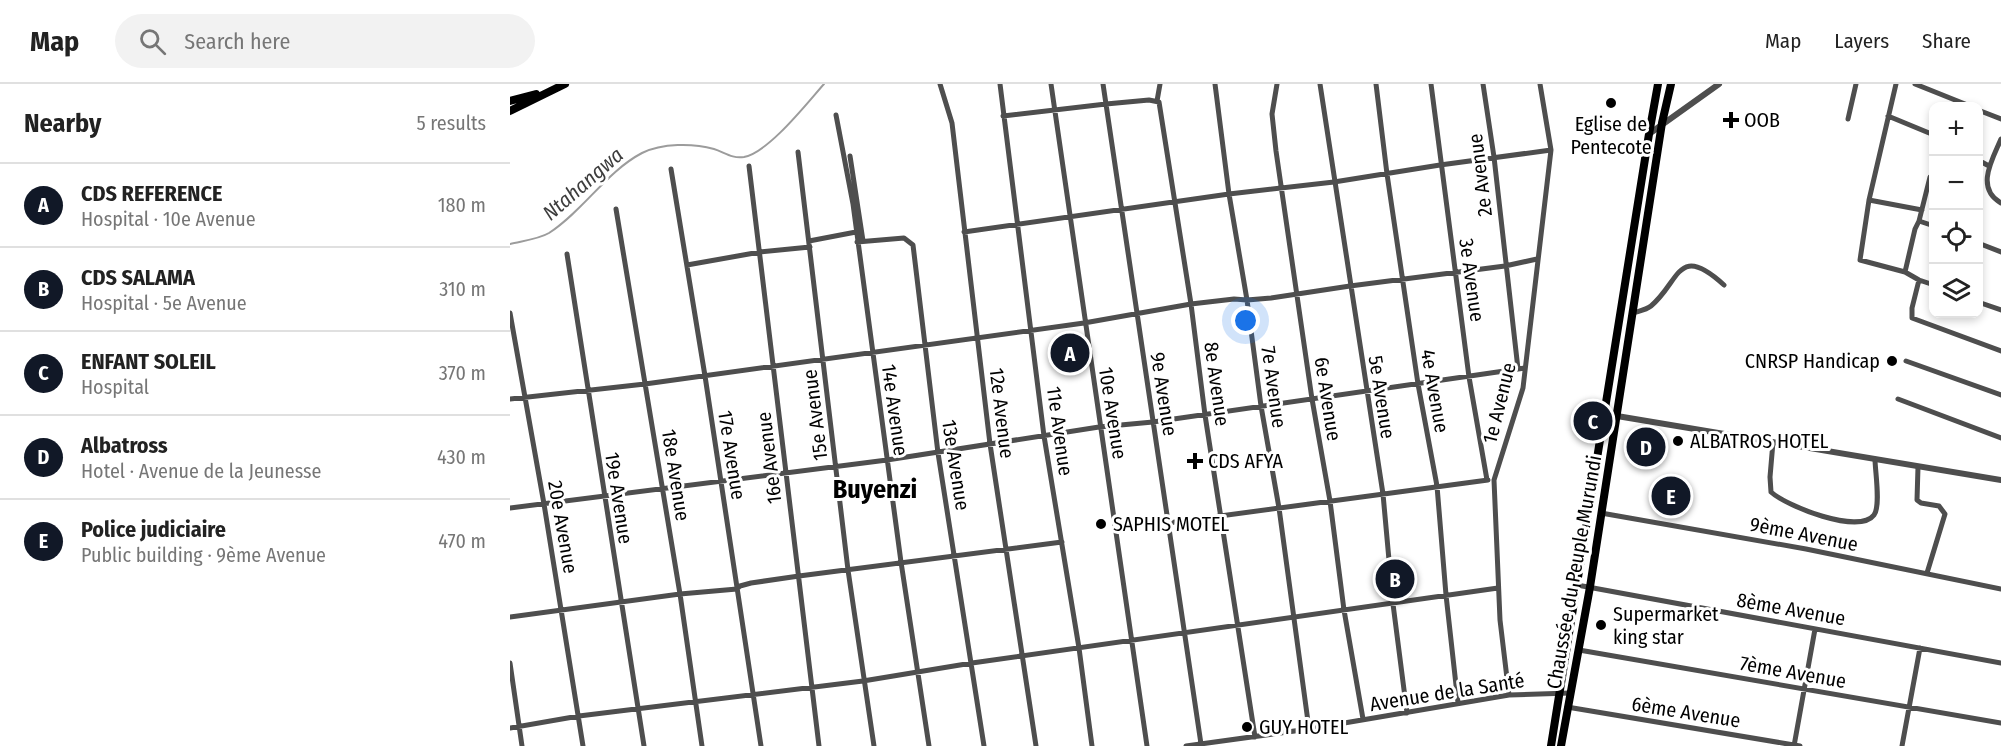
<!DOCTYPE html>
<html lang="en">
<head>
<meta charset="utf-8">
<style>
	body { margin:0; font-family:"Fira Sans Condensed",sans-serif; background:#f2f2f2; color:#222 }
	.controls { position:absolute; right:18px; top:18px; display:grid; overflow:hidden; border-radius:12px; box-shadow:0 3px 9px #0003 }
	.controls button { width:54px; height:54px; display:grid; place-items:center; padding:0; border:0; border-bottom:2px solid #e0e0e0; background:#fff; color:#222; font:30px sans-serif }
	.you { position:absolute; left:736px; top:237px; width:21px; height:21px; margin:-15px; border:4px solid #fff; border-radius:50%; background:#1a73e8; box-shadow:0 0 0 9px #1a73e833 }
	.badge { display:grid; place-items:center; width:39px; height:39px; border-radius:50%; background:#111827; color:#fff; font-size:20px; font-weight:700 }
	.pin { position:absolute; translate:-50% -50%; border:3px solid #fff; box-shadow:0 2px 6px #0006 }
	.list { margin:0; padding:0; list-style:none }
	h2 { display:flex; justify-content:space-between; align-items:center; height:78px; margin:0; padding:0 24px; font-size:26px }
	h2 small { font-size:20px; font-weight:400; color:#767676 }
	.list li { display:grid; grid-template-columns:39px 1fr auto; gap:18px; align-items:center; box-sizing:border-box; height:84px; padding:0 24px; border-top:2px solid #e0e0e0 }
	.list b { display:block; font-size:22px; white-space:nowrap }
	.list p { margin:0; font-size:20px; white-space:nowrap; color:#767676 }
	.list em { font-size:20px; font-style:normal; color:#767676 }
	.icon { flex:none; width:33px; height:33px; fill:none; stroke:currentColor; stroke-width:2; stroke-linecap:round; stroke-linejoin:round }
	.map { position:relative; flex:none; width:1491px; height:662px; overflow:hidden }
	header { display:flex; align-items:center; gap:36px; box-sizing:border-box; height:84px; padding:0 30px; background:#fff; border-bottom:2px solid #e0e0e0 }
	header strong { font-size:28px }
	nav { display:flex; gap:33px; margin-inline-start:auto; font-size:21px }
	.search { width:420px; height:54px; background:#f2f2f2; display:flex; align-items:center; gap:15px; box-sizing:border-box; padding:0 21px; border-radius:33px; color:#767676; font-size:22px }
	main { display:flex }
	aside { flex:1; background:#fff }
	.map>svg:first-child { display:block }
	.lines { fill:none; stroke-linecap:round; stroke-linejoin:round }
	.stream { stroke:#9c9c9c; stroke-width:2 }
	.minor { stroke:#4e4e4e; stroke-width:5 }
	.tertiary { stroke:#4e4e4e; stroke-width:6 }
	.primary { stroke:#000; stroke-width:8 }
	.trunk { stroke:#000; stroke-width:8 }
	.poi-dot { fill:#000; stroke:#fff; stroke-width:2 }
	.labels { text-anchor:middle; stroke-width:6; stroke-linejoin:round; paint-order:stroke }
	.poi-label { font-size:20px; fill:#000; stroke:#fff; text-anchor:start }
	.street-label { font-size:20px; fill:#000; stroke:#fff }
	.water-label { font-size:21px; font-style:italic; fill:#3d3d3d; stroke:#fff }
	.district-label { font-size:26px; font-weight:bold; fill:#000; stroke:#fff }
</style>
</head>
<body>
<header>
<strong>Map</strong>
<div class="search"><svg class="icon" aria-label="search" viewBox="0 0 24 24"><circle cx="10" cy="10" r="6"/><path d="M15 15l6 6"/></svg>Search here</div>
<nav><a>Map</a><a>Layers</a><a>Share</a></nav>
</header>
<main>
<aside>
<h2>Nearby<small>5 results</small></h2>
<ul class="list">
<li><span class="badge">A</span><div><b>CDS REFERENCE</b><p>Hospital · 10e Avenue</p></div><em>180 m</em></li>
<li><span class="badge">B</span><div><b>CDS SALAMA</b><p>Hospital · 5e Avenue</p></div><em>310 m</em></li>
<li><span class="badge">C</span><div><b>ENFANT SOLEIL</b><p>Hospital</p></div><em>370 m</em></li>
<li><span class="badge">D</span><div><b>Albatross</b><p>Hotel · Avenue de la Jeunesse</p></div><em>430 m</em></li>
<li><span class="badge">E</span><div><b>Police judiciaire</b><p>Public building · 9ème Avenue</p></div><em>470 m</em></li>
</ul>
</aside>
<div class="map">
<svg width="1491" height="662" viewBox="0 0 1491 662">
	<rect width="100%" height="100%" fill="#fff"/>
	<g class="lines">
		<path class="stream" d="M 0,160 C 12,157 29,155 39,149 C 74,126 96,88 132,69 C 152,59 183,59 204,65 C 214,68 222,75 234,73 C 259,68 297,19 314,0"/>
		<path class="minor" d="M 430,0 L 442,39 L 480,360 L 526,662
			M 490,0 L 534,352 L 569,564 L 582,662
			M 541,0 L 637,662
			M 593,0 L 691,660
			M 705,0 L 719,110 L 737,216 L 751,322 L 769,424 L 799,645
			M 767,0 L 762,30 L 766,67 L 802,315 L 820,417 L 834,526 L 853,635
			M 810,0 L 873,410 L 883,520 L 897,629
			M 866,0 L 877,90 L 908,300 L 927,402 L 936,511 L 948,619
			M 921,0 L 959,293 L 977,396
			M 973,0 L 984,73 L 1008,285
			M 1386,0 L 1359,116 L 1350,176 L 1395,188 L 1409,196 L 1424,201
			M 1405,0 L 1460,22
			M 647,17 L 650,0
			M 1468,26 L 1491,35
			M 326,31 L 343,120 L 391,478 L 419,662
			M 493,32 L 596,20 L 639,16 L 649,18 L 681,220 L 695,331 L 745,653
			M 1378,32 L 1424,51
			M 1338,35 L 1346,0
			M 1491,55 C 1482,76 1465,104 1491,119
			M 288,68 L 338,486 L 364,662
			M 340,72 L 353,157
			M 1468,76 L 1479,82
			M 239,82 L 309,662
			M 161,85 L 195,292 L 251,662
			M 1420,93 L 1409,137 L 1424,142
			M 1359,116 L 1412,126
			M 106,125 L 170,510 L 192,662
			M 454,148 L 719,110 L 824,98 L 930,81 L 1041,66
			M 299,157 L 346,148
			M 347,158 L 394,154 L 403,161 L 428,369 L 474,662
			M 1468,159 L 1491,168
			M 57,170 L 134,662
			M 177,181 L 250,168 L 300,163
			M 1395,188 L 1405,145 L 1409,137
			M 1409,196 L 1402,224 L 1402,234 L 1491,267
			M 1468,218 L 1491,226
			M 0,229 L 34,420 L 73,662
			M 1123,229 C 1129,227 1136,226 1141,222 C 1170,198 1167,158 1214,201
			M 1396,277 L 1491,311
			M 0,315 L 135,300 L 574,239 L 681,220 L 724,215 L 737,216 L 761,214 L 840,202 L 995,182 L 1027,175
			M 1388,315 L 1491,354
			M 1263,358 L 1260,393 L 1261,408 C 1276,422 1349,451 1364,431 C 1371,422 1365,387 1365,375
			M 1408,383 L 1407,416 L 1411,419 L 1429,422 L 1435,430 L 1417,489
			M 0,424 L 377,376 L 589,343 L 643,338 L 1015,284
			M 1091,429 L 1296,465 L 1491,505
			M 658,439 L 978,396
			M 1067,501 L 1491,579
			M 0,533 L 170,510 L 227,505 L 230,502 L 241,499 L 289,492 L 552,458
			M 1069,566 L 1491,639
			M 0,579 L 12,662
			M 999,611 L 990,536 L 984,396 L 1013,304 L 1041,66 L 1030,0
			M 1057,623 L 1290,662
			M 0,644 L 69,632 L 353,597 L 462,579 L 988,504
			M 676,662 L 799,645 L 999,611 L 1060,609
			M 1284,662 L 1305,545
			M 1392,662 L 1410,564"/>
		<path class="tertiary" d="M 1139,50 L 1209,0
			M 1095,330 L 1491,396"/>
		<path class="primary" d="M 0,17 L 26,10
			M 0,27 L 55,0"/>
		<path class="trunk" d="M 1041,662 L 1139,50 L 1148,0
			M 1051,662 L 1080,503 L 1152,39 L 1161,0"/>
	</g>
	<g class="poi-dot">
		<circle cx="1101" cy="19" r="6"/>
		<path d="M1218 27h6v6h6v6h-6v6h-6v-6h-6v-6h6z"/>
		<circle cx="1382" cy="277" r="6"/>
		<circle cx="1168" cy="357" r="6"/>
		<path d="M682 368h6v6h6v6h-6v6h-6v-6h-6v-6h6z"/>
		<circle cx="591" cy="440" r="6"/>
		<circle cx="1091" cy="541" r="6"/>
		<circle cx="737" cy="643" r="6"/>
	</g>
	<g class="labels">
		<g class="poi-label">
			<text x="1234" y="43">OOB</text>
			<text x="1101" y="47" text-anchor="middle">Eglise de<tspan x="1101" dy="23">Pentecote</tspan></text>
			<text x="1370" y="284" text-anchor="end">CNRSP Handicap</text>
			<text x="1180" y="364">ALBATROS HOTEL</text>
			<text x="698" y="384">CDS AFYA</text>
			<text x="603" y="447">SAPHIS MOTEL</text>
			<text x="1103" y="537">Supermarket<tspan x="1103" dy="23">king star</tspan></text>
			<text x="749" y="650">GUY HOTEL</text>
		</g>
		<g class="street-label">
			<text transform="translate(970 91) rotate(-97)" y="7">2e Avenue</text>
			<text transform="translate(962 196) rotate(82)" y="7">3e Avenue</text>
			<text transform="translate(707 300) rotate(82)" y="7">8e Avenue</text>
			<text transform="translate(764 303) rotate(82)" y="7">7e Avenue</text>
			<text transform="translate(925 307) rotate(80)" y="7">4e Avenue</text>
			<text transform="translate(654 310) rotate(81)" y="7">9e Avenue</text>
			<text transform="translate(872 313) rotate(81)" y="7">5e Avenue</text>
			<text transform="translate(818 315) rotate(81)" y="7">6e Avenue</text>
			<text transform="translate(989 319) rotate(-76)" y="7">1e Avenue</text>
			<text transform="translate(385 326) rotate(82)" y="7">14e Avenue</text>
			<text transform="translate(492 329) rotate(83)" y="7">12e Avenue</text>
			<text transform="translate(603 329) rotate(81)" y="7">10e Avenue</text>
			<text transform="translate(305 331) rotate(-97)" y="7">15e Avenue</text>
			<text transform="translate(550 347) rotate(82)" y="7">11e Avenue</text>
			<text transform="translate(222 371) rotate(81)" y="7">17e Avenue</text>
			<text transform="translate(259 374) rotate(-97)" y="7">16e Avenue</text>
			<text transform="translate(446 381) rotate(81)" y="7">13e Avenue</text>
			<text transform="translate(166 391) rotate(81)" y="7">18e Avenue</text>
			<text transform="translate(109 414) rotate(81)" y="7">19e Avenue</text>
			<text transform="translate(53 443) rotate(80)" y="7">20e Avenue</text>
			<text transform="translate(1294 450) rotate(11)" y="7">9ème Avenue</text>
			<text transform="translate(1064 488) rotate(-80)" y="7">Chaussée du Peuple Murundi</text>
			<text transform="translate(1281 525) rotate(10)" y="7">8ème Avenue</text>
			<text transform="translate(1283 588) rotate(10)" y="7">7ème Avenue</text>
			<text transform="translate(937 608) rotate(-9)" y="7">Avenue de la Santé</text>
			<text transform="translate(1176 628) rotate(9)" y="7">6ème Avenue</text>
		</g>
		<g class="water-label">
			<text transform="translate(73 100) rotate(-41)" y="7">Ntahangwa</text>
		</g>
		<g class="district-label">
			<text x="365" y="414">Buyenzi</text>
		</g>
	</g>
</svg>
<div class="controls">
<button>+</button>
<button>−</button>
<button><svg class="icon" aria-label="locate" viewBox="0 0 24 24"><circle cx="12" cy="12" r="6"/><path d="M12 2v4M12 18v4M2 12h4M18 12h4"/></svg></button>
<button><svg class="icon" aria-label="layers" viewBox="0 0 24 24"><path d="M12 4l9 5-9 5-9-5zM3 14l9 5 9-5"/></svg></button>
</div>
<div class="you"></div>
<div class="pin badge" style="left:560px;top:269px">A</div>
<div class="pin badge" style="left:885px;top:495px">B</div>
<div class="pin badge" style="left:1083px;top:337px">C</div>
<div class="pin badge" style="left:1136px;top:363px">D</div>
<div class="pin badge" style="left:1161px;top:412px">E</div>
</div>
</main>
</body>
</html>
